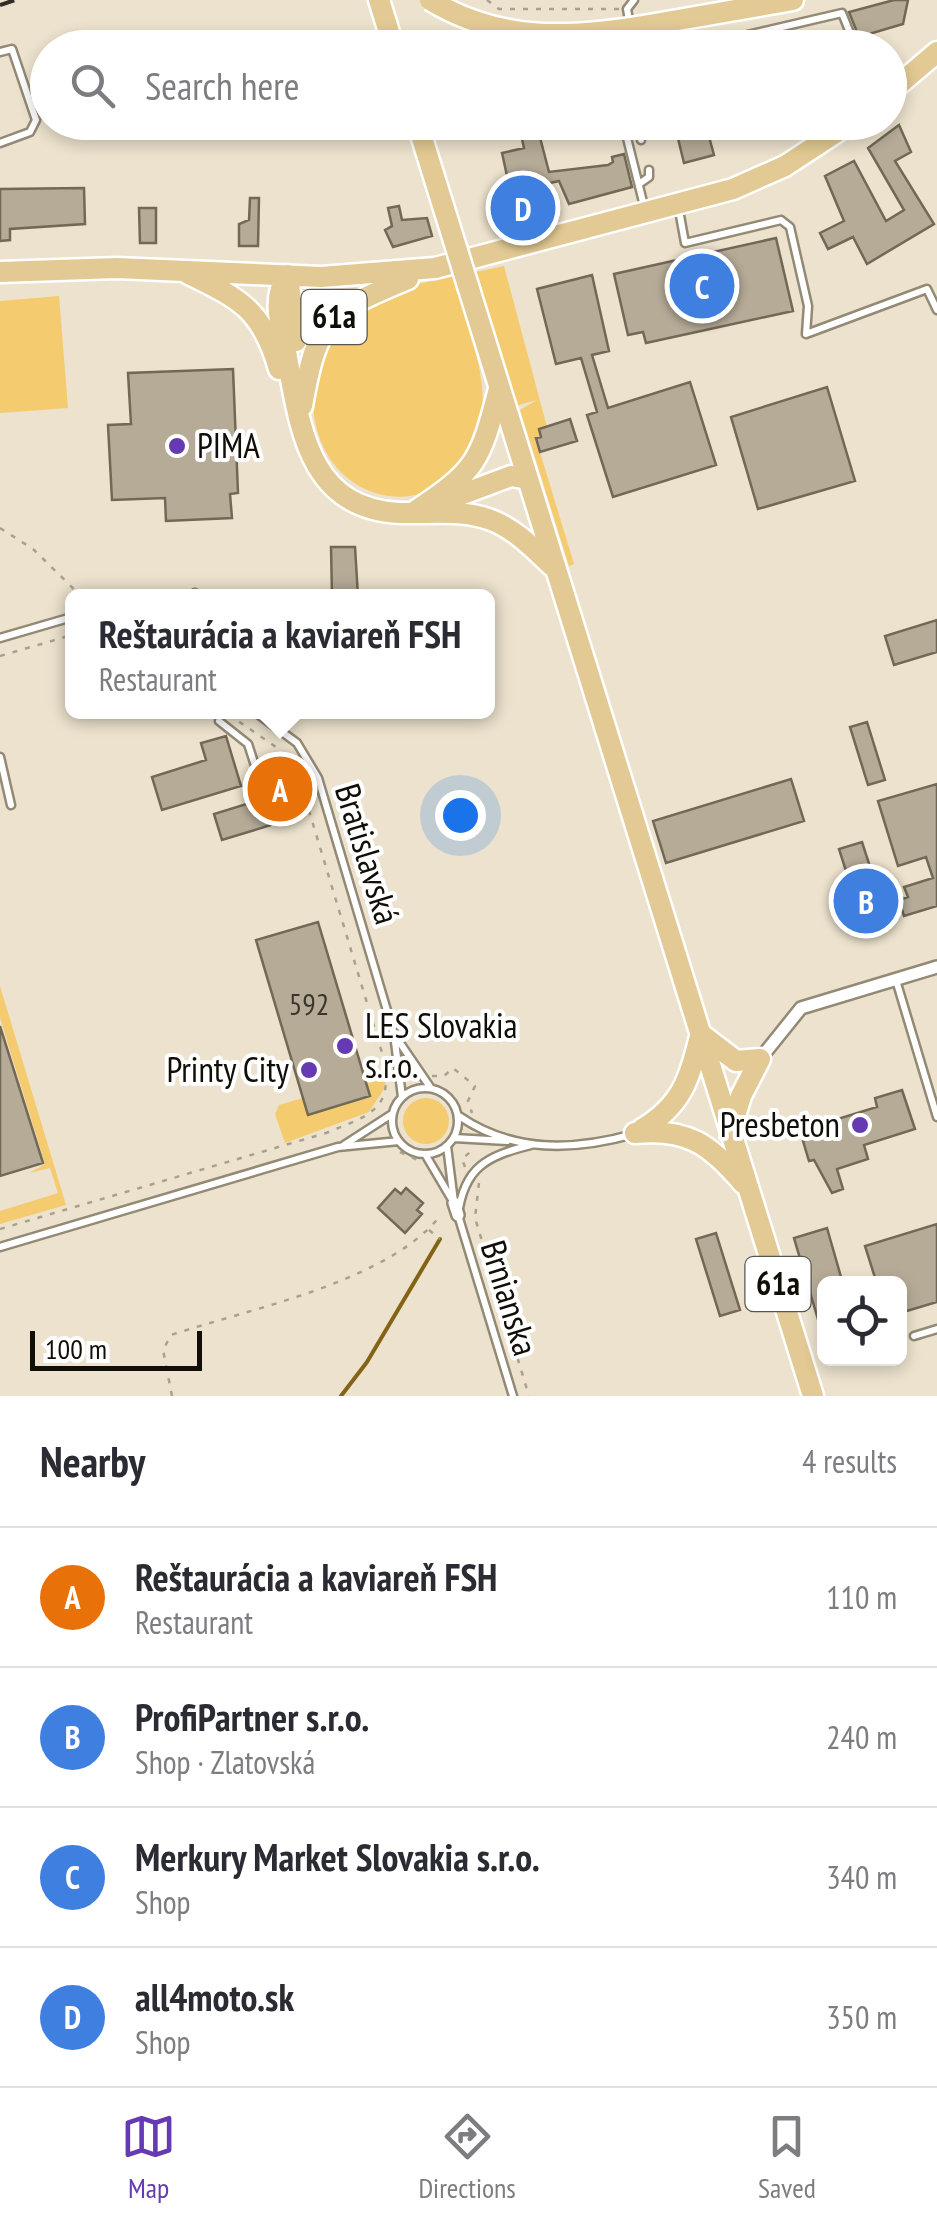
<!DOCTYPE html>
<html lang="en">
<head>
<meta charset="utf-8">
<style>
	body { margin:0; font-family:"PT Sans Narrow",sans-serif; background:#f7f7f7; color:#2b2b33 }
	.controls { position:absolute; right:30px; bottom:30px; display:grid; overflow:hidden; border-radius:15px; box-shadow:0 5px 15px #0003 }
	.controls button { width:90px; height:90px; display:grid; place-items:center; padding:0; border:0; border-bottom:2px solid #e1e1e2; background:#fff; color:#2b2b33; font:50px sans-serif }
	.scale { position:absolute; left:30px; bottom:25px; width:172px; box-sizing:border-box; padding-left:10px; border:5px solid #110e07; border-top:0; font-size:28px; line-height:35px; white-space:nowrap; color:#110e07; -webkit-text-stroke:8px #fff; paint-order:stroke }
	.you { position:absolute; left:460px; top:815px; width:35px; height:35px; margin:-25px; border:8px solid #fff; border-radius:50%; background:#1a73e8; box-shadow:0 0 0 15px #1a73e833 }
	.badge { display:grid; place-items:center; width:65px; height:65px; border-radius:50%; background:#653ab2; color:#fff; font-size:32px; font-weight:700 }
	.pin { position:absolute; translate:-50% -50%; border:5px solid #fff; box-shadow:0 2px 10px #0006 }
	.popup { position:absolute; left:65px; top:589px; width:430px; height:130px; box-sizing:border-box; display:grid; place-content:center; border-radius:15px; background:#fff; filter:drop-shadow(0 2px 8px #0005); font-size:32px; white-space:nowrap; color:#7c7c81 }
	.popup b { font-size:38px; color:#2b2b33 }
	.popup::after { content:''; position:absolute; left:50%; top:100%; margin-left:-20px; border:20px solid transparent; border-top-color:#fff }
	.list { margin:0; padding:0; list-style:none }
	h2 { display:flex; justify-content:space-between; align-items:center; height:130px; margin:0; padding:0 40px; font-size:42px }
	h2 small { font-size:32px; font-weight:400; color:#7c7c81 }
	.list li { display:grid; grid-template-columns:65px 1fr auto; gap:30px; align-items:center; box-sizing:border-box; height:140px; padding:0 40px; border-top:2px solid #e1e1e2 }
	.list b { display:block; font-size:38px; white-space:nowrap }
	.list p { margin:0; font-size:32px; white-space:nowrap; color:#7c7c81 }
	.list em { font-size:32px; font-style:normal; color:#7c7c81 }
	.icon { flex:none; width:55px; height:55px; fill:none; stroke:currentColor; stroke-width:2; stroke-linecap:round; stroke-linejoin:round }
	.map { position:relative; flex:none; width:937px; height:1396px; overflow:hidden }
	.search { position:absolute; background:#fff; box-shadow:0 5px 15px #0003; left:30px; right:30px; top:30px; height:110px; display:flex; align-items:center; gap:25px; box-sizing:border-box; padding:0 35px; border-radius:55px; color:#7c7c81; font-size:38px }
	.sheet { height:690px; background:#fff }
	nav { display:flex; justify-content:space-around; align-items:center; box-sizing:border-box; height:140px; border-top:2px solid #e1e1e2; background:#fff; font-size:28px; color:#7c7c81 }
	nav a { display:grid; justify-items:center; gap:5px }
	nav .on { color:#653ab2 }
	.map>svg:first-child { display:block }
	.green { fill:#f5cb70 }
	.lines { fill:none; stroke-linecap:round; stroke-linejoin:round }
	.stream { stroke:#836414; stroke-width:4 }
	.building { fill:#b5ab97; stroke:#716856; stroke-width:2.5 }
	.lane-casing { stroke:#938a76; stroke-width:11 }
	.street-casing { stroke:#938a76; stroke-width:16 }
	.primary-casing { stroke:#fff; stroke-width:25 }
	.path { stroke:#a9a190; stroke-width:2.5; stroke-dasharray:5 8; stroke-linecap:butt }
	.lane { stroke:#fff; stroke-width:6 }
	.street { stroke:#fff; stroke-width:11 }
	.primary { stroke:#e3ca94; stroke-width:20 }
	.rail { stroke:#312d24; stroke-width:4; stroke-dasharray:15 8; stroke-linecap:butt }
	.primary-bridge-casing { stroke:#fff; stroke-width:25; stroke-linecap:butt }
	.primary-bridge { stroke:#e3ca94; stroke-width:20 }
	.poi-dot { fill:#653ab2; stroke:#fff; stroke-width:4 }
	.labels { text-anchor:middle; stroke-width:8; stroke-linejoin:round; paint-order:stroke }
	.number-label { font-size:30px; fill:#3a352b }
	.shield { fill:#fff; stroke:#585651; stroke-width:2.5 }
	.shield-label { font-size:32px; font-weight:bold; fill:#110e07 }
	.poi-label { font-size:35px; fill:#110e07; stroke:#fff; text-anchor:start }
	.street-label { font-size:35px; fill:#110e07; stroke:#fff }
</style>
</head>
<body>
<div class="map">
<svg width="937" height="1396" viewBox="0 0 937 1396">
	<rect width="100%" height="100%" fill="#ece2cd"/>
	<path class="green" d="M 504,266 L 547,427 L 539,429 L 541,437 L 536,439 L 574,564 L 569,566 L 520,410 L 537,400 L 515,406 L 481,286 L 458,292 C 468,329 489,380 481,419 C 457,539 307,513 313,390 C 315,363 324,334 345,316 C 381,285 458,277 504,266 Z
		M 298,291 L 355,291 L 326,312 L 304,350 Z
		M 59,296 L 68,408 L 0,413 L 0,301 Z
		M 349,952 L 386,1086 L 369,1112 L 285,1143 L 275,1114 L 279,1105 L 303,1098 L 369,1096 L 367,1084 L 384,1078 Z
		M 0,986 L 66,1205 L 0,1224 L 0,1211 L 58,1193 L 50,1168 L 29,1173 L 45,1164 L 0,1018 Z
		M403 1121a23 23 0 1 1 46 0a23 23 0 1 1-46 0Z"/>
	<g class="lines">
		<path class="stream" d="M 341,1396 L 367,1362 L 440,1239"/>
	</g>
	<path class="building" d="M 894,0 L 908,0 L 903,24 L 859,37 L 849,12 Z
		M 674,122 L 705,122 L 714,155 L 684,163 Z
		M 899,125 L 911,152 L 895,161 L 934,224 L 867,264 L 853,237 L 828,249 L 820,233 L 844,221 L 825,176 L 854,161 L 886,221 L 904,210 L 868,148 Z
		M 537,126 L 549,172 L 608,165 L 613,162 L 612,157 L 624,154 L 632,187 L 569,204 L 559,181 L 528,188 L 534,212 L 516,217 L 502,153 L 524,148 L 520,130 Z
		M 84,188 L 85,224 L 10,229 L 10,240 L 0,241 L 0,189 Z
		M 250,198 L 259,198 L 258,246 L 239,246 L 239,224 L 249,220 Z
		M 399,206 L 402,220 L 427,218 L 432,236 L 393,247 L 385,230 L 392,226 L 388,208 Z
		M 139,208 L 156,208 L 156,243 L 140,243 Z
		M 776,238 L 793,311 L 646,343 L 643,332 L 628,335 L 614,274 Z
		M 592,275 L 609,351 L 592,355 L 608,408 L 690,382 L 716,465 L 613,497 L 587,415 L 597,412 L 581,358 L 556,364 L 537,289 Z
		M 233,369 L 238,493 L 230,494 L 232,518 L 166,521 L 165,498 L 112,500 L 108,425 L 131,424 L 128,373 Z
		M 827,387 L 855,481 L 758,509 L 731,417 Z
		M 570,419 L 577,441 L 540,452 L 536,438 L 541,437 L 539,429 Z
		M 331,547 L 355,547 L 358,596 L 332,596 Z
		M 937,620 L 937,652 L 894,665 L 885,636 Z
		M 867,722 L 885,780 L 868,785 L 850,727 Z
		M 226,736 L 241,786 L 162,810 L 152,777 L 206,760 L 201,743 Z
		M 286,778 L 296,811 L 283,815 L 284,821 L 222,840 L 214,814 L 250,803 L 247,790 Z
		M 791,779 L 804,821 L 666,863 L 653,821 Z
		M 937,784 L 937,906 L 904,916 L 899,900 L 908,897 L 904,887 L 933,878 L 926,857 L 898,866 L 878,801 Z
		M 862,842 L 882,904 L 859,912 L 839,849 Z
		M 318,922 L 370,1096 L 308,1115 L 256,940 Z
		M 0,1026 L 43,1163 L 0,1176 Z
		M 902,1090 L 915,1129 L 864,1145 L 868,1159 L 837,1169 L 843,1189 L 832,1193 L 814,1160 L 809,1161 L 803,1141 L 808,1139 L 805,1129 L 877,1107 L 875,1098 Z
		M 406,1188 L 423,1203 L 417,1210 L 422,1214 L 405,1233 L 378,1208 L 395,1189 L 401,1194 Z
		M 937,1224 L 937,1302 L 900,1313 L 900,1284 L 877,1284 L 865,1246 Z
		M 827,1228 L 843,1284 L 824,1284 L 822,1333 L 794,1238 Z
		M 716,1233 L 740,1310 L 720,1316 L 696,1239 Z"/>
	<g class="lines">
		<defs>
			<path id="lane" d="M 634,0 L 627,9 L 634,48
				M 692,48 L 842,13 L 856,48
				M 0,52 L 12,49 L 36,120 L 30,132 L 0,143
				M 623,122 L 645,210
				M 639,122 L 641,140
				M 639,184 L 649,177 L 649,170
				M 679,210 L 685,243 L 781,220 L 790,227 L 808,306 L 806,334 L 927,289 L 937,310
				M 193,596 L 195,593
				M 0,638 L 72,617
				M 255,712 L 297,743 L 318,778 L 394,1034 L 402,1097
				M 219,721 L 248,744 L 259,778
				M 0,757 L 11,805
				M 896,980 L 937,1117
				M 398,1040 L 430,1087
				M392 1121a33 33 0 1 1 66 0a33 33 0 1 1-66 0Z
				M 459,1116 C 513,1153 573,1151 634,1134
				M 454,1138 L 507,1141
				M 344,1145 L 392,1114
				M 447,1146 L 454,1202
				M 425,1154 L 451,1198
				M 0,1247 L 338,1147 L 399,1141
				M 914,1336 L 937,1329
				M 513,1396 L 458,1215 C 464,1167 487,1156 531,1145"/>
			<path id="street" d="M 760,1059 L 801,1008 L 937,967
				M 454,1203 L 458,1215"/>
			<path id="primary" d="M 379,0 L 394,48
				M 649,25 L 793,0
				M 890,92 L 937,52
				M 0,272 L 117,268 L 321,277 L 435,268 L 733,189 L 785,166 L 852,122
				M 187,273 C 240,299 262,309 279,369
				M 288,275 C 269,299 284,335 288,363 C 301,433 311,509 400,513 C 430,514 462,509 491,520 C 515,529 534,549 552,566
				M 288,275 L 296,341
				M 469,289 L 813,1396
				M 302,406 C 317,320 328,312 408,279
				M 444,501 L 511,476 L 528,479
				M 414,512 C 477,470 480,462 499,389
				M 702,1035 L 736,1061 L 760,1059
				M 642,1129 C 681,1106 690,1079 700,1036
				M 731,1129 L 741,1096 L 760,1059
				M 635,1133 C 687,1128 710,1144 743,1183"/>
		</defs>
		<use href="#lane" class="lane-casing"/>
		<use href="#street" class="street-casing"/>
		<use href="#primary" class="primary-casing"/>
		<path class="path" d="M 487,0 L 499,9 L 620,9
			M 0,528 L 33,549 L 81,596
			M 0,656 L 72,635
			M 292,797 L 311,791
			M 432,1076 L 444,1076 L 453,1068 L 475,1086 L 468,1101 L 472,1113
			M 400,1152 L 420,1161
			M 465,1167 L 462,1159 L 475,1148
			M 479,1183 L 475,1218 L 529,1396
			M 0,1229 L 326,1133 C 370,1115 395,1110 383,1056 L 300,781 L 276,747 L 225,712
			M 429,1230 L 440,1239
			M 172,1396 L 163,1350 L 171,1335 C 252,1308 388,1282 441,1215"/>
		<use href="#lane" class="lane"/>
		<use href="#street" class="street"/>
		<use href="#primary" class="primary"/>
		<path class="rail" d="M 0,5 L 15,0"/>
		<defs>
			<path id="primary-bridge" d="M 430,0 C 501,43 570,38 649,25
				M 417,122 L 469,289"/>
		</defs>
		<use href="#primary-bridge" class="primary-bridge-casing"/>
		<use href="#primary-bridge" class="primary-bridge"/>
	</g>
	<g class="poi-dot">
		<circle cx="177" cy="446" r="10"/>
		<circle cx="345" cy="1046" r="10"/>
		<circle cx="309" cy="1070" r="10"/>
		<circle cx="860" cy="1125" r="10"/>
	</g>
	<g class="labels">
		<g class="number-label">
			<text x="309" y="1015">592</text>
		</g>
		<g class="shield">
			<rect x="301.5" y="290" width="65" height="54" rx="8"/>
			<rect x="745.5" y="1257" width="65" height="54" rx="8"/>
		</g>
		<g class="shield-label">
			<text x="334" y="328">61a</text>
			<text x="778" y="1295">61a</text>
		</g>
		<g class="poi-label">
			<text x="197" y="458">PIMA</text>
			<text x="365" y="1038">LES Slovakia<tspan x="365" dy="40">s.r.o.</tspan></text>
			<text x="289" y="1082" text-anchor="end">Printy City</text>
			<text x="840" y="1137" text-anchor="end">Presbeton</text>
		</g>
		<g class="street-label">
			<text transform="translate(367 854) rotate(73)" y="12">Bratislavská</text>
			<text transform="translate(509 1298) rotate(73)" y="12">Brnianska</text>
		</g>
	</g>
</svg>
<div class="controls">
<button><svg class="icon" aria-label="locate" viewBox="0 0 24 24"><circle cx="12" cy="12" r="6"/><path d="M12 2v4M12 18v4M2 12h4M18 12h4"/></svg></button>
</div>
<div class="scale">100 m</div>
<div class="you"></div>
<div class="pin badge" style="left:280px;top:789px;background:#e8710a">A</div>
<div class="popup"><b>Reštaurácia a kaviareň FSH</b>Restaurant</div>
<div class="pin badge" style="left:866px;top:901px;background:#3f7fe0">B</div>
<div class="pin badge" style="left:702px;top:286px;background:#3f7fe0">C</div>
<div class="pin badge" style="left:523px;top:208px;background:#3f7fe0">D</div>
<div class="search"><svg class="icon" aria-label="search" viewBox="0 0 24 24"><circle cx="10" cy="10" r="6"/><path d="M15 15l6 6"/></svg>Search here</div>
</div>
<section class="sheet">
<h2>Nearby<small>4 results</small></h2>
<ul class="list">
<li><span class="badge" style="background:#e8710a">A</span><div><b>Reštaurácia a kaviareň FSH</b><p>Restaurant</p></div><em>110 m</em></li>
<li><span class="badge" style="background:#3f7fe0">B</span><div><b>ProfiPartner s.r.o.</b><p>Shop · Zlatovská</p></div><em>240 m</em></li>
<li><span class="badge" style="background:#3f7fe0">C</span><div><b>Merkury Market Slovakia s.r.o.</b><p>Shop</p></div><em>340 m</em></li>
<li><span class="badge" style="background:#3f7fe0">D</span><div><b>all4moto.sk</b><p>Shop</p></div><em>350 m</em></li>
</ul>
</section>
<nav>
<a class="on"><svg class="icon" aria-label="map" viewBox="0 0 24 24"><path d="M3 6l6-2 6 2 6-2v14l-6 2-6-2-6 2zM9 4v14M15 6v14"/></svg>Map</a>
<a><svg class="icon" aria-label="directions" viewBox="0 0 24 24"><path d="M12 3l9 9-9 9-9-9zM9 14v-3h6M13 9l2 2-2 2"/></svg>Directions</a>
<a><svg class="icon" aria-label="saved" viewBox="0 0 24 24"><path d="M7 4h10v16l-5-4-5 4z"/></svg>Saved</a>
</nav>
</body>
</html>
